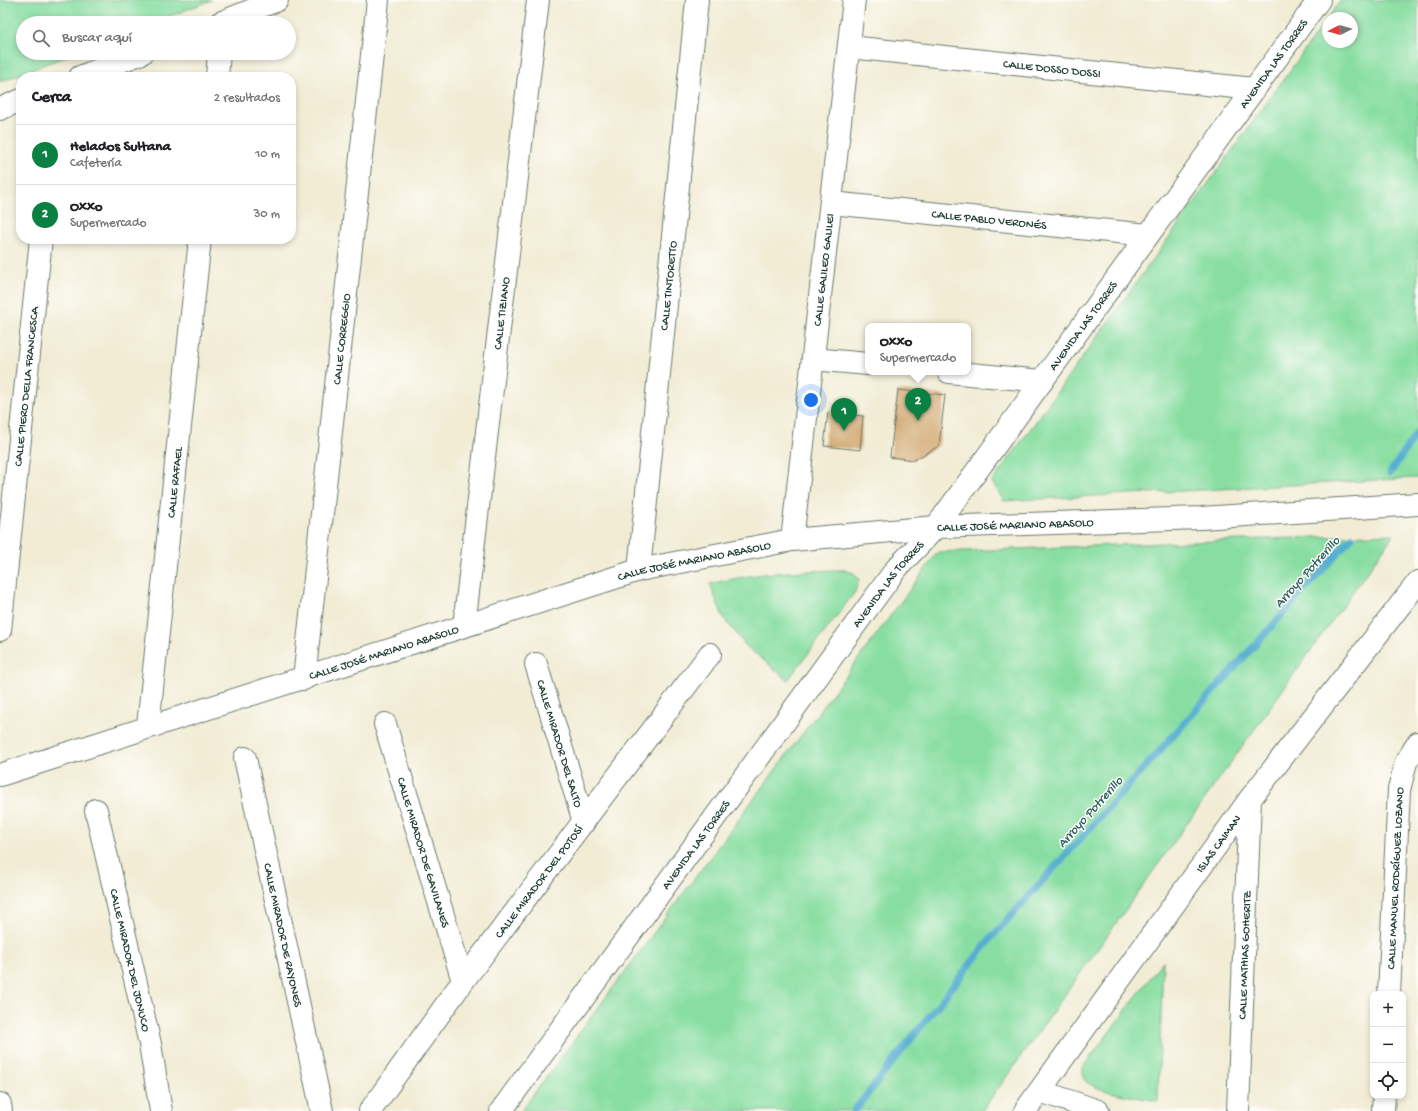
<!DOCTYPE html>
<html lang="es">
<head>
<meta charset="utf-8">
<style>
	body { margin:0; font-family:"Gochi Hand",sans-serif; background:#f2f2f2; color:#202124 }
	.controls { position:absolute; right:12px; bottom:12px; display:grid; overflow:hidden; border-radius:8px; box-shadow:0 2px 6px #0003 }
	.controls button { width:36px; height:36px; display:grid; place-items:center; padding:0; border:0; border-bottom:1px solid #e0e0e0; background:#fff; color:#202124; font:20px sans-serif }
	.compass { position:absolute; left:1322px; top:12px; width:36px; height:36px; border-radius:50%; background:#fff; box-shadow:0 2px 6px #0003; rotate:264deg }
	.you { position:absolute; left:811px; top:400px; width:14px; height:14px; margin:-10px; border:3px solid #fff; border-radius:50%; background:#1a73e8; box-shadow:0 0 0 6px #1a73e833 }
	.badge { display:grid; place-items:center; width:26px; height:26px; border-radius:50%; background:#0b8043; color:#fff; font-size:13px; font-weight:700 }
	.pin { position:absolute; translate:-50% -33px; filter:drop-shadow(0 1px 2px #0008) }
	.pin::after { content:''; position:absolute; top:21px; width:14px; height:12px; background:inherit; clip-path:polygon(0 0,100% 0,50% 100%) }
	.popup { position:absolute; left:865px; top:323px; width:106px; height:52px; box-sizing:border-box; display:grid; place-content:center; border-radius:8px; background:#fff; filter:drop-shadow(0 1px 3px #0005); font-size:13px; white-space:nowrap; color:#757577 }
	.popup b { font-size:15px; color:#202124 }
	.popup::after { content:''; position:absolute; left:50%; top:100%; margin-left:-8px; border:8px solid transparent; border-top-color:#fff }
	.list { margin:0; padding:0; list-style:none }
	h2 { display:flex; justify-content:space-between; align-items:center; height:52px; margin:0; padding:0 16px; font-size:17px }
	h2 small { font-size:13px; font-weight:400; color:#757577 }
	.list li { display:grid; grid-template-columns:26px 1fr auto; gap:12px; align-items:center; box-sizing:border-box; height:60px; padding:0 16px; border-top:1px solid #e0e0e0 }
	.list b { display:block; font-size:15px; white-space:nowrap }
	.list p { margin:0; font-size:13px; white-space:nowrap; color:#757577 }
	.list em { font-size:13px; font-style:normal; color:#757577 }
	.icon { flex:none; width:22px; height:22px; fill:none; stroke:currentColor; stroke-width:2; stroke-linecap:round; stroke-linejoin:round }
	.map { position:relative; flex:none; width:1418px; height:1111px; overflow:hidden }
	.search { position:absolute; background:#fff; box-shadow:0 2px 6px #0003; left:16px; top:16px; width:280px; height:44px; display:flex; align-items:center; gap:10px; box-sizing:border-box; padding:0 14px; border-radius:22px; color:#757577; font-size:15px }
	.panel { position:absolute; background:#fff; box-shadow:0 2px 6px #0003; left:16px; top:72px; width:280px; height:172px; border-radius:16px }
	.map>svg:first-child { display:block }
	.green { fill:#88dea2; stroke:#548e6b; fill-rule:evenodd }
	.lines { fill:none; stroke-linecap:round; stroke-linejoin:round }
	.stream { stroke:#56add2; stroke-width:7 }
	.building { fill:#d4ad79 }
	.minor-casing { stroke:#697a6c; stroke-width:24 }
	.minor { stroke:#fff; stroke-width:22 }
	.labels { text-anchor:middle; stroke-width:3; stroke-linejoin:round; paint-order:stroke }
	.street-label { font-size:12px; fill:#1f3d34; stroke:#fdfcf7 }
	.water-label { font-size:13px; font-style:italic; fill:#305f63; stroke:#fdfcf7 }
</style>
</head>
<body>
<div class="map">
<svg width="1418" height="1111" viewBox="0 0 1418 1111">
	<rect width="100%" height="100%" fill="#fdfcf7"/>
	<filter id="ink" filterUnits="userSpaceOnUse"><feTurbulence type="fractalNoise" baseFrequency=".025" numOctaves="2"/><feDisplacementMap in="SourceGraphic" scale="8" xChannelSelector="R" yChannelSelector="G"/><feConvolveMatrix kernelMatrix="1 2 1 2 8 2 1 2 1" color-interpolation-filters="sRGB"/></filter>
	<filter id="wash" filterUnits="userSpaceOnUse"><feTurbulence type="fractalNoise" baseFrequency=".012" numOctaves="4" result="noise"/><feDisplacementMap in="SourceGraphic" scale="16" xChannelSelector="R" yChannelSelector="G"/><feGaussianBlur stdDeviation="0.9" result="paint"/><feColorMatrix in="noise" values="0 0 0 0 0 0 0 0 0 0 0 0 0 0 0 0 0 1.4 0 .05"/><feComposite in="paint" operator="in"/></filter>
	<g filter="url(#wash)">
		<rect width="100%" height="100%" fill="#f2ecd5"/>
		<path class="green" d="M 0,0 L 212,0 L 152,23 L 23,23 L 23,53 L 74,53 L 0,82 Z
			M 1341,0 L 1418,0 L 1418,478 L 1004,501 L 992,482 ZM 1328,18 L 1352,18 L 1352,42 L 1328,42 Z
			M 1394,534 L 982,1111 L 521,1111 L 938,552 Z
			M 844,570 L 854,573 L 859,580 L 855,592 L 788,680 L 746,646 L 723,617 L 710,584 C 756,572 798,571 844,570 Z
			M 1163,961 L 1158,1101 C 1141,1098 1091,1092 1083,1078 L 1083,1067 Z"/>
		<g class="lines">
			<path class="stream" d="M 1390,473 L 1418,431
				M 854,1111 L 991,938 L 1352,537"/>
		</g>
		<g id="blocks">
			<path class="building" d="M 898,390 L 945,395 L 939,446 L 914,460 L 890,457 Z
				M 828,412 L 863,416 L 860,450 L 824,446 Z"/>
		</g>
	</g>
	<g filter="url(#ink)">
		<use href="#blocks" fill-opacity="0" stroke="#697a6c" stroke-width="1"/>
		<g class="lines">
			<defs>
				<g id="minor">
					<path d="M 220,23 L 277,0"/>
					<path id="s1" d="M 849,47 L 1254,89"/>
					<path d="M 80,77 L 142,53"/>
					<path d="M 217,77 L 219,53"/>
					<path d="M 0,109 L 21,100"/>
					<path id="s2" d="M 831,203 L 1148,235"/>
					<path d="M 813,359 L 868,364"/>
					<path d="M 949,372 L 1042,381"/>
					<path id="s3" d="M 792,540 L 854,0"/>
					<path id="s4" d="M 639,570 L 697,0"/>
					<path id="s5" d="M 464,626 L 538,0"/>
					<path id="s6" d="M 0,630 L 41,239"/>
					<path id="s7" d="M 536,664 L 584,822"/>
					<path id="s8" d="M 304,679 L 378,0"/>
					<path id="s9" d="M 385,724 L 463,981"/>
					<path id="s10" d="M 148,726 L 200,239"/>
					<path id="s11" d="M 245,758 L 322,1111"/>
					<path id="s12" d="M 0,775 L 639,570 L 792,540 L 936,527 L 1201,518 L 1418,504"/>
					<path id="s13" d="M 96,810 L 150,1044 L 161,1111"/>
					<path id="s14" d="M 1389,994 L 1399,790 L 1406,762 L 1418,743"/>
					<path d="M 1040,1091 L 1098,1111"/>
					<path d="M 0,1104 L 1,1111"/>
					<path id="s15" d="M 370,1111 L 463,981 L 710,654"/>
					<path id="s16" d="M 501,1111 L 896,569 L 936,527 L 1319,0"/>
					<path id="s17" d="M 1025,1111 L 1250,799 L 1418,582"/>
					<path id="s18" d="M 1238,1111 L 1250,799"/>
					<path d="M 1383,1111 L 1384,1096"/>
				</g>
			</defs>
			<use href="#minor" class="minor-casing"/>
			<use href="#minor" class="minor"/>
		</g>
	</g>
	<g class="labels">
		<g class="street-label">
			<text dy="4" stroke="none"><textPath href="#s16" startOffset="1302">AVENIDA LAS TORRES</textPath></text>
			<text dy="4" stroke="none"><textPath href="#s1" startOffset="204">CALLE DOSSO DOSSI</textPath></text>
			<text dy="4" stroke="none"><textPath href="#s2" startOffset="159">CALLE PABLO VERONÉS</textPath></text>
			<text dy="4" stroke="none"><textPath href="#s3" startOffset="272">CALLE GALILEO GALILEI</textPath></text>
			<text dy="4" stroke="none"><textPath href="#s4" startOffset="286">CALLE TINTORETTO</textPath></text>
			<text dy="4" stroke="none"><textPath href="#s5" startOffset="315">CALLE TIZIANO</textPath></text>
			<text dy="4" stroke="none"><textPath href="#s16" startOffset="978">AVENIDA LAS TORRES</textPath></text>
			<text dy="4" stroke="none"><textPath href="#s8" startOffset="342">CALLE CORREGGIO</textPath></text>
			<text dy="4" stroke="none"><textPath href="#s6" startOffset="245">CALLE PIERO DELLA FRANCESCA</textPath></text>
			<text dy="4" stroke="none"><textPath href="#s10" startOffset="245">CALLE RAFAEL</textPath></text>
			<text dy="4" stroke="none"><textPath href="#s12" startOffset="1051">CALLE JOSÉ MARIANO ABASOLO</textPath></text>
			<text dy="4" stroke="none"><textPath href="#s12" startOffset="727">CALLE JOSÉ MARIANO ABASOLO</textPath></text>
			<text dy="4" stroke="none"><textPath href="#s16" startOffset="654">AVENIDA LAS TORRES</textPath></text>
			<text dy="4" stroke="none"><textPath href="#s12" startOffset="403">CALLE JOSÉ MARIANO ABASOLO</textPath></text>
			<text dy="4" stroke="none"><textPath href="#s7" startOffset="83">CALLE MIRADOR DEL SALTO</textPath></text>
			<text dy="4" stroke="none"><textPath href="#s17" startOffset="330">ISLAS CAIMAN</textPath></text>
			<text dy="4" stroke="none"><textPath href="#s16" startOffset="330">AVENIDA LAS TORRES</textPath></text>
			<text dy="4" stroke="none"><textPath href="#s9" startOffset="134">CALLE MIRADOR DE GAVILANES</textPath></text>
			<text dy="4" stroke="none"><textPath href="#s14" startOffset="116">CALLE MANUEL RODRÍGUEZ LOZANO</textPath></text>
			<text dy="4" stroke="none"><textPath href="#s15" startOffset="285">CALLE MIRADOR DEL POTOSÍ</textPath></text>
			<text dy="4" stroke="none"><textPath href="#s11" startOffset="181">CALLE MIRADOR DE RAYONES</textPath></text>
			<text dy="4" stroke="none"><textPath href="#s18" startOffset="156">CALLE MATHIAS GOHERITZ</textPath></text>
			<text dy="4" stroke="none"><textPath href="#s13" startOffset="154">CALLE MIRADOR DEL JONUCO</textPath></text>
		</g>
		<g class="water-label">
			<text transform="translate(1306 571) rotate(-48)" y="5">Arroyo Potrerillo</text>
			<text transform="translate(1089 811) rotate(-48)" y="5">Arroyo Potrerillo</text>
		</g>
	</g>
</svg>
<div class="controls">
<button>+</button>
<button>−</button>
<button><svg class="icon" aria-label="locate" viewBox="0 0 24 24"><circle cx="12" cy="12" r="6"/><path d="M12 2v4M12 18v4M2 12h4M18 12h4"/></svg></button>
</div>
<svg class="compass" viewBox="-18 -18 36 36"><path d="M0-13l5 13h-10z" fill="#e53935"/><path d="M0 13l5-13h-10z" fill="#757577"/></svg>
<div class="you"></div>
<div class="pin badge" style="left:844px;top:431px">1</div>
<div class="pin badge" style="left:918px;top:421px">2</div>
<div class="popup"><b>Oxxo</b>Supermercado</div>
<div class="search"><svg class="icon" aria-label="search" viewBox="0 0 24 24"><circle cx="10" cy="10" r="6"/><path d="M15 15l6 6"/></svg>Buscar aquí</div>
<section class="panel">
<h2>Cerca<small>2 resultados</small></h2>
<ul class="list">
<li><span class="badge">1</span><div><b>Helados Sultana</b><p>Cafetería</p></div><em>10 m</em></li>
<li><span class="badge">2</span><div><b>Oxxo</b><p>Supermercado</p></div><em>30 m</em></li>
</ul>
</section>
</div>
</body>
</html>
